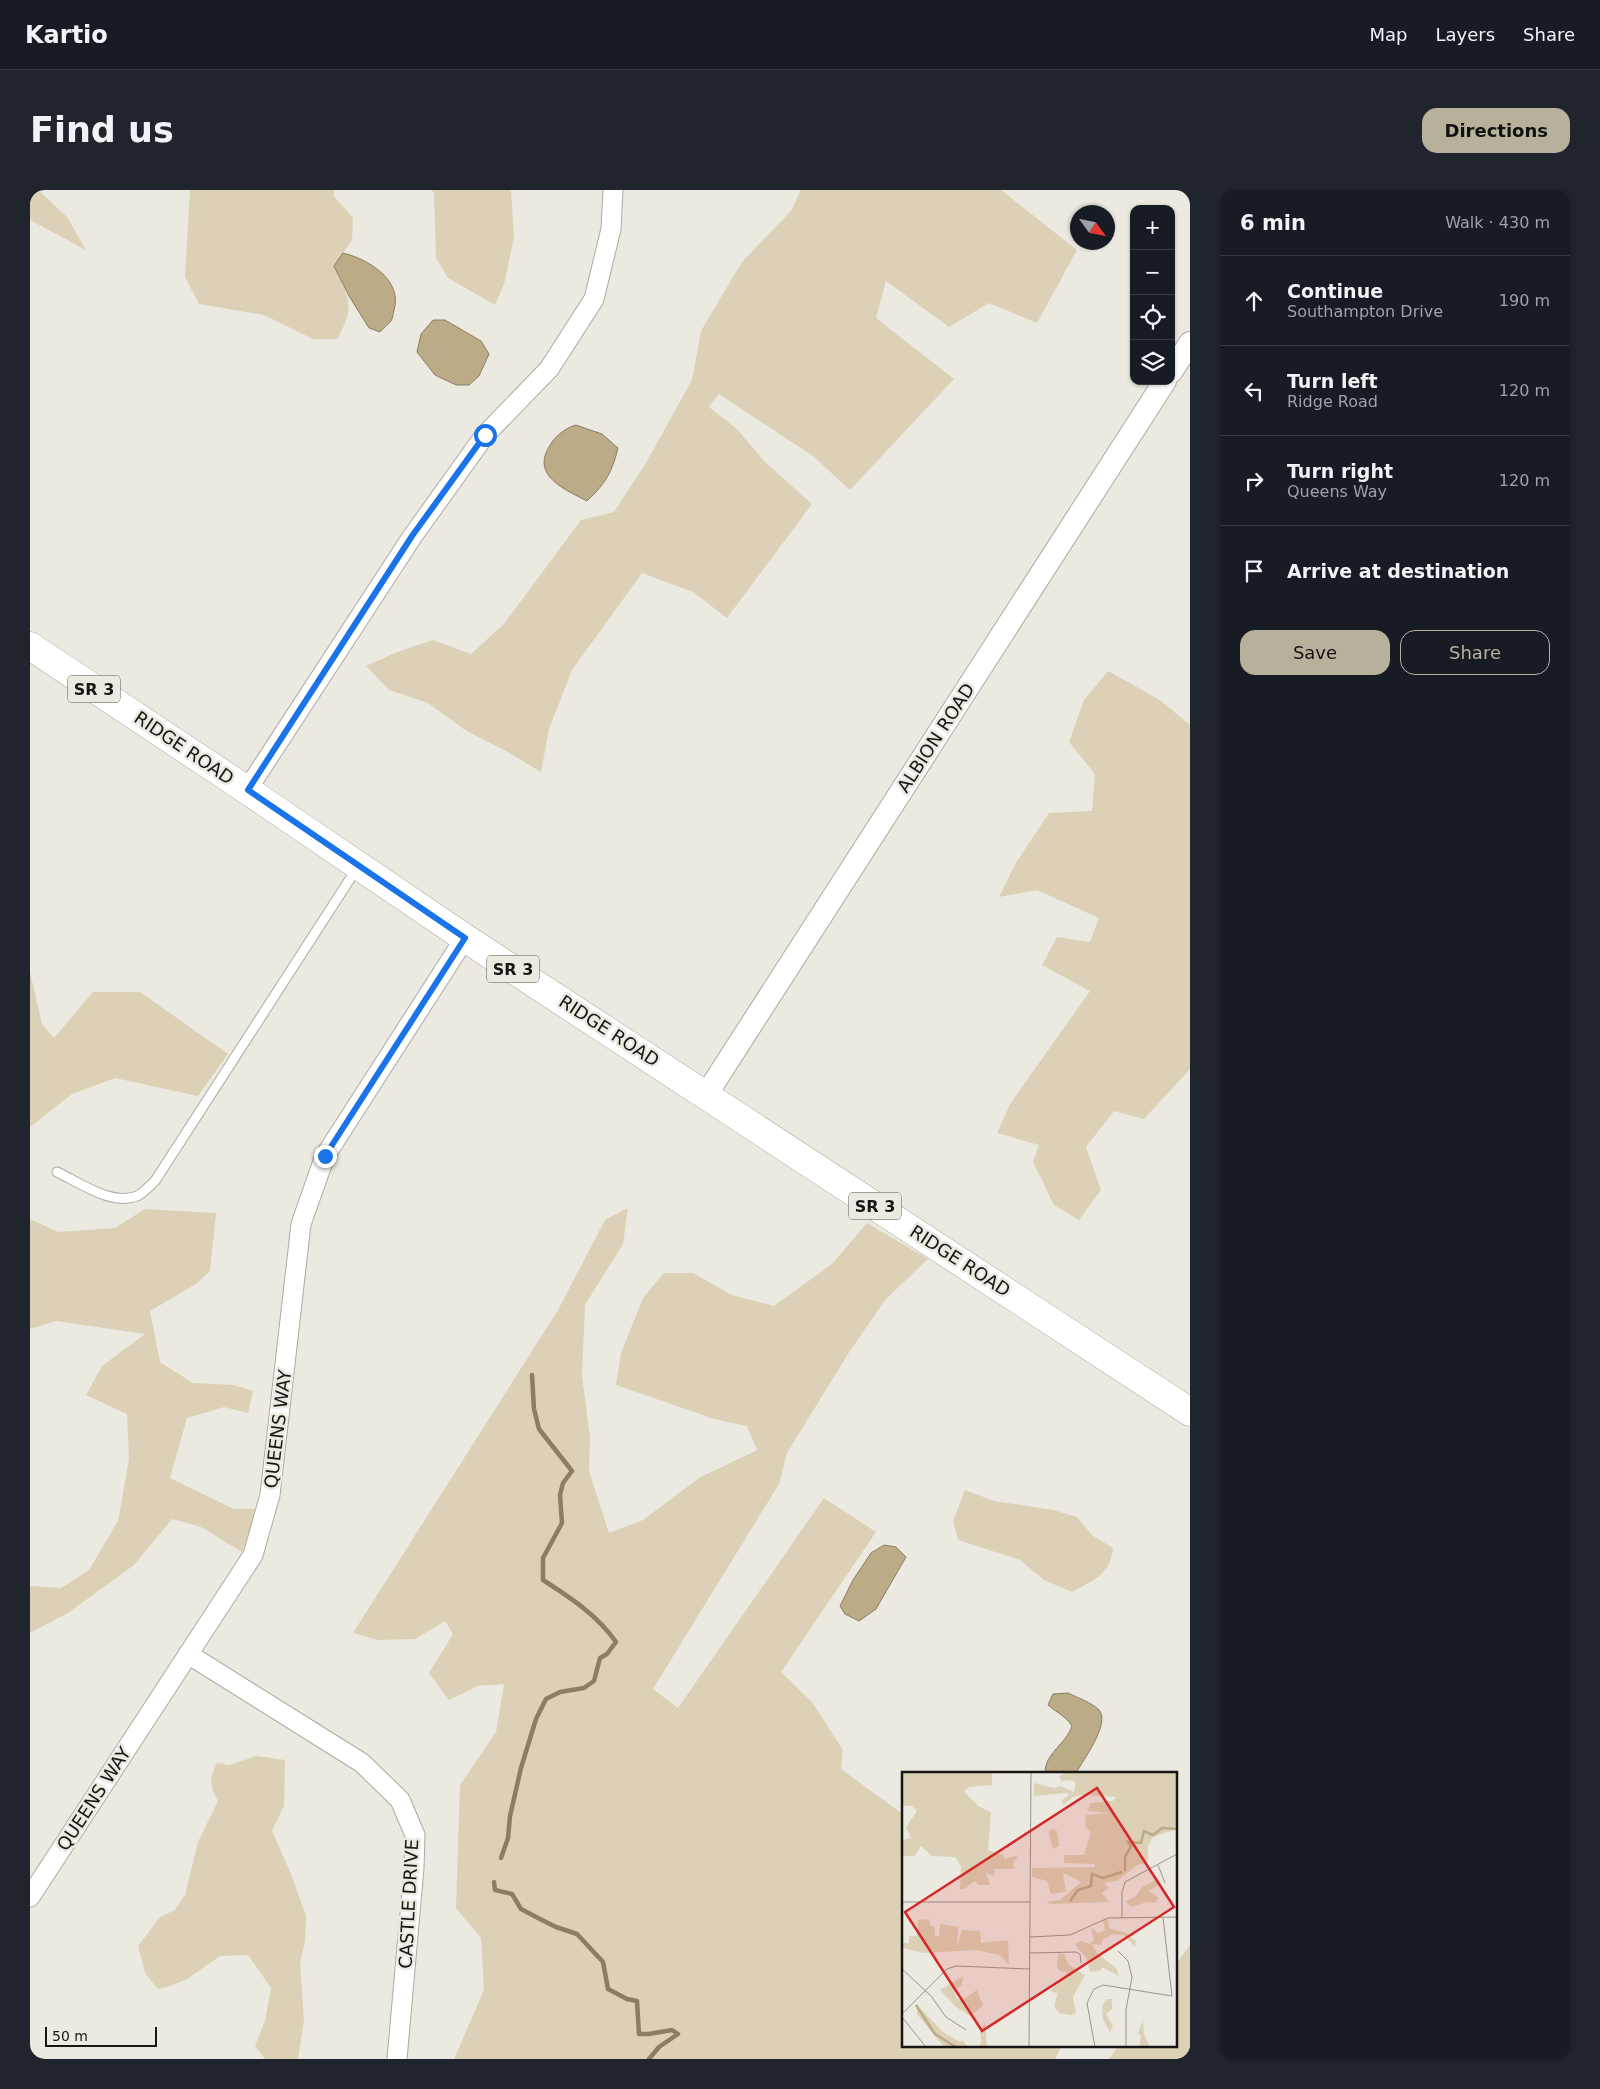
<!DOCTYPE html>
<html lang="en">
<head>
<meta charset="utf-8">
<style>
	body { margin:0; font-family:"DejaVu Sans",sans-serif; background:#20242c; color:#f1f3f6 }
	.controls { position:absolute; right:15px; top:15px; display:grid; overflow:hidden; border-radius:10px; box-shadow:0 1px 4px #0004 }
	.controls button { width:45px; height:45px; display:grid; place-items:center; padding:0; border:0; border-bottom:1px solid #363941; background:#171b24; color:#f1f3f6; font:25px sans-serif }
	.compass { position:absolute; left:1040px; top:15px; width:45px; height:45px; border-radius:50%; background:#171b24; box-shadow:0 1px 4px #0004; rotate:123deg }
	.scale { position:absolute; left:15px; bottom:12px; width:112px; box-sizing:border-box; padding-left:5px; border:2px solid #171614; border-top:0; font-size:14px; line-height:18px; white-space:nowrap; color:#171614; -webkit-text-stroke:4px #ece9e1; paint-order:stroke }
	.stop { position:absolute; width:15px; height:15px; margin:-11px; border:4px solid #1a73e8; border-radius:50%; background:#fff }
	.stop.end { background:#1a73e8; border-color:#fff; box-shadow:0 1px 5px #0008 }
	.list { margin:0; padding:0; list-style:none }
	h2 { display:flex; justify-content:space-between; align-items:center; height:65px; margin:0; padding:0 20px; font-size:21px }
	h2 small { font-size:16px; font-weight:400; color:#9ea1a6 }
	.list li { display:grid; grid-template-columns:32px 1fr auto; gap:15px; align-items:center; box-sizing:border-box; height:90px; padding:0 20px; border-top:1px solid #363941 }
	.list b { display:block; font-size:19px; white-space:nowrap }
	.list p { margin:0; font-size:16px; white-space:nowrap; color:#9ea1a6 }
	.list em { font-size:16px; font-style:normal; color:#9ea1a6 }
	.actions { display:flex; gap:10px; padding:15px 20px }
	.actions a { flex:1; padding:11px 0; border:1px solid #b7b09b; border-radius:15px; text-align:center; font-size:18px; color:#b7b09b }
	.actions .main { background:#b7b09b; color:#111 }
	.icon { flex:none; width:28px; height:28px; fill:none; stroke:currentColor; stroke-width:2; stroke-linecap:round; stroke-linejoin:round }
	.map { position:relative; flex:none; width:1160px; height:1869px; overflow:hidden; border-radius:15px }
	header { display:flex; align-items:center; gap:30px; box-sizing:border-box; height:70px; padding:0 25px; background:#171b24; border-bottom:1px solid #363941 }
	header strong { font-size:24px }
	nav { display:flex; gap:28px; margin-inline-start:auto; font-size:18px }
	.intro { display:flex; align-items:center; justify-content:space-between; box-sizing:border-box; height:120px; padding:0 30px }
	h1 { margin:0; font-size:35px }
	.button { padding:12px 22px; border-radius:15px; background:#b7b09b; color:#111; font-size:18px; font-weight:700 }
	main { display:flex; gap:30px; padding:0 30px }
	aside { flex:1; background:#171b24; border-radius:15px; box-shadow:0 1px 4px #0004 }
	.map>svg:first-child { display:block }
	.green { fill:#dcd1b6 }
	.water { fill:#bbab86; stroke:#8a7e64 }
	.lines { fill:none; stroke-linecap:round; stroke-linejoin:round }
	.stream { stroke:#8a7e64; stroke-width:4.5 }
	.service-casing { stroke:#adaaa3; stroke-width:11 }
	.minor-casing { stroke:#adaaa3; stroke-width:21 }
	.tertiary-casing { stroke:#adaaa3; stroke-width:24 }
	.primary-casing { stroke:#adaaa3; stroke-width:29 }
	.service { stroke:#fff; stroke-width:9 }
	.minor { stroke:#fff; stroke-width:19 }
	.tertiary { stroke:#fff; stroke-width:22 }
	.primary { stroke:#fff; stroke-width:28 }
	.route { stroke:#1a73e8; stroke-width:6 }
	.labels { text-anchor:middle; stroke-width:5; stroke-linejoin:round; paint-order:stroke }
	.shield { fill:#ece9e1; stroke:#575552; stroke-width:1 }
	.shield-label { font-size:16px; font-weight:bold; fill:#171614 }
	.street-label { font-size:18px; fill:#171614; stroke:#ece9e1 }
	.inset-river { fill:none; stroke:#bbab86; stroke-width:2.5 }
	.inset-road { fill:none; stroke:#97958f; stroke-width:1 }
	.view { fill:#d62828; fill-opacity:0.15; stroke:#d62828; stroke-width:2.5 }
	.inset-edge { fill:none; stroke:#171614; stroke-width:2.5 }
</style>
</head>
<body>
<header>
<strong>Kartio</strong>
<nav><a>Map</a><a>Layers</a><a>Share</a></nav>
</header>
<div class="intro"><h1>Find us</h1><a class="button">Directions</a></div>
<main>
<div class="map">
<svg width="1160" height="1869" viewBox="0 0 1160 1869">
	<rect width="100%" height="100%" fill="#ece9e1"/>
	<path class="green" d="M 0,0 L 8,0 L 37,27 L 56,60 L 0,30 Z
		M 160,0 L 305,0 L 303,5 L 323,28 L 322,50 L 304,76 C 319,108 326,116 307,149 L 283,149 L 234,125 L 169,114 L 155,87 Z
		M 401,0 L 481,0 L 484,48 L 474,94 L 465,115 L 418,88 L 406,68 L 404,2 Z
		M 771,0 L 971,0 L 1047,60 L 1007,133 L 959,113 L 919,137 L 856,91 L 846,128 L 924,189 L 820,300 L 783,266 L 689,204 L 679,217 L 708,240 L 734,271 L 782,314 L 697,428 L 663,402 L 612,383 L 542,480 L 519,539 L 511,582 L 476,561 L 435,540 L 398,513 L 359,500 L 336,476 L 367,462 L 403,450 L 441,464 L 474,434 L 551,330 L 584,322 L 616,273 L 662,190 L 671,141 L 712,72 L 761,21 Z
		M 1078,481 L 1130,510 L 1160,535 L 1160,879 L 1114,929 L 1084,921 L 1056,957 L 1071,1000 L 1049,1030 L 1024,1015 L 1003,972 L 1009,955 L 967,943 L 980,914 L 1060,801 L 1012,775 L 1027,747 L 1060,752 L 1069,728 L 1007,700 L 969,707 L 987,671 L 1019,623 L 1062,621 L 1065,584 L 1039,552 L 1054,510 Z
		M 0,782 L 12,834 L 24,848 L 63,802 L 110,802 L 198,864 L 168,906 L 85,888 L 42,904 L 0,937 Z
		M 598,1018 L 593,1054 L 555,1115 L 552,1185 L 560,1248 L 559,1281 L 579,1343 L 613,1330 L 669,1288 L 727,1260 L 717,1236 L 684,1229 L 586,1195 L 591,1163 L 613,1108 L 634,1083 L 663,1083 L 702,1105 L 744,1116 L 802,1074 L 837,1033 L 898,1069 L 855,1110 L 818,1164 L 757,1263 L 749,1294 L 623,1499 L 648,1518 L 794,1308 L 846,1342 L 751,1482 L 782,1512 L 813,1560 L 811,1579 L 874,1625 L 874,1855 L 1032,1855 L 1025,1869 L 424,1869 L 454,1800 L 451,1748 L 426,1718 L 430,1595 L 466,1542 L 474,1494 L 448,1496 L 419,1510 L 399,1483 L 423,1444 L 415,1431 L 385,1449 L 348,1450 L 323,1443 L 528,1120 L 575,1030 Z
		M 115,1019 L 186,1023 L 180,1081 L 166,1094 L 120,1121 L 130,1172 L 163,1193 L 204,1195 L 223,1201 L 218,1223 L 194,1217 L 157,1228 L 140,1288 L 204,1319 L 228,1319 L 212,1362 L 171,1337 L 142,1329 L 104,1375 L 38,1423 L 0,1443 L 0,1396 L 31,1398 L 59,1380 L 88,1331 L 99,1269 L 97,1224 L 56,1205 L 72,1176 L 115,1144 L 26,1131 L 0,1139 L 0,1029 L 28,1042 L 85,1038 Z
		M 935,1300 L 964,1311 L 1023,1320 L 1047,1327 L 1063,1346 L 1083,1358 C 1080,1385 1064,1390 1042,1402 L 1014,1390 L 990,1370 L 928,1350 L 923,1331 Z
		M 227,1566 L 255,1570 L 254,1616 L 242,1641 L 261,1684 L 276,1726 L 275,1751 L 270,1773 L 274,1830 L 268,1869 L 235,1869 L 225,1856 L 235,1831 L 241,1798 L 218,1765 L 190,1766 L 157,1789 L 140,1796 L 128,1799 L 115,1783 L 108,1756 L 130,1727 L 145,1720 L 155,1705 L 168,1652 L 188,1611 C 179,1594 179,1590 187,1573 L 199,1575 Z
		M 1160,1755 L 1160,1869 L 1079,1869 L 1089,1855 L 1146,1855 L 1146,1774 Z"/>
	<path class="water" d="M 313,63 C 338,69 373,90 364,120 C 363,123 363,128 361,131 C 358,135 353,138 350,142 L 339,138 L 319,106 L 304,76 Z
		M 403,130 L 415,130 L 451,151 L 459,164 L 449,186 L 439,195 L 426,195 L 405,185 L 387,162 L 391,144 Z
		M 546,235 L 572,244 L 588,258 C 582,283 575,294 557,311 C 536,300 501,286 519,257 C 524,247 535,238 546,235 Z
		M 854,1355 L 866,1357 L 876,1367 L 846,1419 L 829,1431 L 815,1424 L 810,1416 L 823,1390 L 841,1363 Z
		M 1038,1503 C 1048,1508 1061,1512 1069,1520 C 1081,1533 1053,1570 1046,1583 L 1015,1583 C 1015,1563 1036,1554 1042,1536 C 1036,1526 1027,1523 1018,1515 L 1023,1504 Z"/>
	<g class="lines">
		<path class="stream" d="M 471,1668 L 478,1648 L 480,1626 L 491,1578 L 506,1529 L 516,1509 L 530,1502 L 554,1498 L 564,1491 L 570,1468 L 577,1464 L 586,1452 C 567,1425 541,1408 513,1390 L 513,1368 L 532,1333 L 530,1305 L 533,1293 L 542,1281 L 509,1239 L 504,1219 L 502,1185
			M 464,1692 L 465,1700 L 482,1704 L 491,1719 L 510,1729 L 526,1737 L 547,1744 L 573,1772 L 578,1799 L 597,1809 L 607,1811 L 609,1844 L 619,1844 L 642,1840 L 648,1844 L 629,1857 L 619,1869"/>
		<defs>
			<path id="service" d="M 27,982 C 50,993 82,1016 107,1006 C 114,1003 120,995 125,991 L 327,678"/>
			<path id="minor" d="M 217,600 L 382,347 L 455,245 L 519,179 L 564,109 L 581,39 L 583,0
				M 158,1464 L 332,1573 L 370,1610 L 385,1645 L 384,1678 L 367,1869
				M 0,1707 L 223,1365 L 240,1305 L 271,1034 L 295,966 L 435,748"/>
			<path id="tertiary" d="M 1141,182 L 1160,153
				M 676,905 L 1135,191"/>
			<path id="primary" d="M 0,456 L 217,600 L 435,748 L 1160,1222"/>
		</defs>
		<use href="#service" class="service-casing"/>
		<use href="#minor" class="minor-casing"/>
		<use href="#tertiary" class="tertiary-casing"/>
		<use href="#primary" class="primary-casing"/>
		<use href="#service" class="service"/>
		<use href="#minor" class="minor"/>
		<use href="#tertiary" class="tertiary"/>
		<use href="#primary" class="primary"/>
	</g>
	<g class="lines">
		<path class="route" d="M 295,966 L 435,748 L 218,600 L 382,346 L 455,245"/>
	</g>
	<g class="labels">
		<g class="shield">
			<rect x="38" y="485.5" width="52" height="27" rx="4"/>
			<rect x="457" y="765.5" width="52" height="27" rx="4"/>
			<rect x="819" y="1002.5" width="52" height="27" rx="4"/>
		</g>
		<g class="shield-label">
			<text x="64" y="505">SR 3</text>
			<text x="483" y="785">SR 3</text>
			<text x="845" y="1022">SR 3</text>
		</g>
		<g class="street-label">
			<text transform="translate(906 548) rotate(-57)" y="6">ALBION ROAD</text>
			<text transform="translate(154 558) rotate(34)" y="6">RIDGE ROAD</text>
			<text transform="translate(579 841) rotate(33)" y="6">RIDGE ROAD</text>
			<text transform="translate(930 1071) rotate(33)" y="6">RIDGE ROAD</text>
			<text transform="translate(248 1239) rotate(-83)" y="6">QUEENS WAY</text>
			<text transform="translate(64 1609) rotate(-57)" y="6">QUEENS WAY</text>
			<text transform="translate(379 1714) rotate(-87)" y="6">CASTLE DRIVE</text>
		</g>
	</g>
	<g transform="translate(872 1582)">
		<rect width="275" height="275" fill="#ece9e1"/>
		<path d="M 0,0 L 90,0 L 90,13 L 67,15 L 62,19 L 76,34 L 89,40 L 86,78 L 101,83 L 103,87 L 116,83 L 111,92 L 113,97 L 92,97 L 92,104 L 84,101 L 88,113 L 76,113 L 73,109 L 62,117 L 58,117 L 59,94 L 53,85 L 30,84 L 19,74 L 13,84 L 0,84 L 0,68 L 9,66 L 4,55 L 15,39 L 10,34 L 0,34 ZM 165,0 L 275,0 L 275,57 L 251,65 L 246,74 L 246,91 L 235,93 L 215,109 L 202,111 L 207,116 L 200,121 L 207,130 L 148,132 L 145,130 L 158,128 L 179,110 L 161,101 L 164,120 L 149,122 L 145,109 L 130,105 L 130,96 L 193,95 L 193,92 L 162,91 L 162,83 L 182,83 L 189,60 L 183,55 L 184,43 L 208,41 L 186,39 L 188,31 L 211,29 L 214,25 L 181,23 L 171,25 L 161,33 L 160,28 L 167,23 L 165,21 L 132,24 L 132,11 L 152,16 L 158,14 L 172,20 L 174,11 L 170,8 L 159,9 L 157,4 ZM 151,57 L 155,59 L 157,74 L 151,77 L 147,63 L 147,58 ZM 257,106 L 256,113 L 247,119 L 257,126 L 253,131 L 245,130 L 229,135 L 226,132 L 224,129 L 233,125 L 239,116 ZM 27,147 L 28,153 L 33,156 L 33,165 L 37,164 L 38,152 L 56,155 L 55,175 L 60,158 L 78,159 L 79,171 L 106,168 L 107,193 L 98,183 L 74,178 L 22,181 L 0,176 L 0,171 L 7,171 L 7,164 L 15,164 L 16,148 ZM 206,147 L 207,156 L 224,161 L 234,169 L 233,175 L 222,163 L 211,162 L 200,168 L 200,173 L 190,172 L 195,181 L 215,197 L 217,204 L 200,195 L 198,199 L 188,200 L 185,187 L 173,172 L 179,169 L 188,172 L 192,168 L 189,156 L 196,161 L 203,159 L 201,148 ZM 156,181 L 162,182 L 166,192 L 183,203 L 171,225 L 174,241 L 169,243 L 157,241 L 152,234 L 156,221 L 149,220 L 150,217 L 166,200 L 158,199 L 155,195 ZM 61,204 L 60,213 L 53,218 L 54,226 L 60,228 L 75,218 L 81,234 L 68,244 L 54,235 L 38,218 ZM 205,227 L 210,227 L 210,237 L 204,242 L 211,254 L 208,260 L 201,247 L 200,234 ZM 14,232 L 41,260 L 58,270 L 60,268 L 65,274 L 76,274 L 79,271 L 78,260 L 83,250 L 85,275 L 42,275 L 15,242 ZM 241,248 L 242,262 L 248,275 L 237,275 L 239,265 L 236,261 Z" fill="#dcd1b6"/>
		<path class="inset-river" d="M 223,99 L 223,85 L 229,74 L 226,70 L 239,71 L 242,59 L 251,63 L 260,56 L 275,57M 168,129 L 176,118 L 189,114 L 190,102 L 201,106 L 220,100M 14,233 L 33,262 L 54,275"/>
		<path class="inset-road" d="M 256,93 L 263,111M 0,130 L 128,130M 220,146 L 220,120 L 223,110 L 275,82M 128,165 L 168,163 L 206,146 L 275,145M 216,179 L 226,189 L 230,205 L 224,238 L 224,275M 128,181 L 174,180 L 178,182 L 179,191M 0,197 L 29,224 L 44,245 L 64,258M 0,242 L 45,197 L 54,194 L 127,197M 0,245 L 24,275M 127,275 L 129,0M 193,275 L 185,231 L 192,217 L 201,213 L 270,224 L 261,146"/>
		<path class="view" d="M 195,16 L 272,135 L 80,259 L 3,140 Z"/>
		<rect width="275" height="275" class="inset-edge"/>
	</g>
</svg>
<div class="controls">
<button>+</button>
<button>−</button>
<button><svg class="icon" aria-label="locate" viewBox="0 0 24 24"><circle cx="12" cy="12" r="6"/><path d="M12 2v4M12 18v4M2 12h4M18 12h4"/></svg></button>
<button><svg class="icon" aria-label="layers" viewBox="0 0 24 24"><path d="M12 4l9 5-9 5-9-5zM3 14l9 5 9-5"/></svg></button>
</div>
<svg class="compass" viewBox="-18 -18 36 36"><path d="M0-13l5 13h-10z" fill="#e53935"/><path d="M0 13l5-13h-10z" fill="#9ea1a6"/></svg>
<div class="scale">50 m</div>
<div class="stop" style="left:455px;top:245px"></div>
<div class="stop end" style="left:295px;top:966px"></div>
</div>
<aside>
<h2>6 min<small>Walk · 430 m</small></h2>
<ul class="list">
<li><svg class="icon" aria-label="ahead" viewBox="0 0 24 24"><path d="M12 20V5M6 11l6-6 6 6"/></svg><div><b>Continue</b><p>Southampton Drive</p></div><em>190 m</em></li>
<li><svg class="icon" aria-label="left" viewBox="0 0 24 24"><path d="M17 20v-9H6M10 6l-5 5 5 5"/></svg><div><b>Turn left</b><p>Ridge Road</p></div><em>120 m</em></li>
<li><svg class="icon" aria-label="right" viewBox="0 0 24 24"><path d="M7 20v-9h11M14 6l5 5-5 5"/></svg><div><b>Turn right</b><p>Queens Way</p></div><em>120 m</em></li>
<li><svg class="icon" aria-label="arrive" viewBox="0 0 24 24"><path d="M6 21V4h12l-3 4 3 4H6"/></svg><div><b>Arrive at destination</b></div></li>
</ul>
<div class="actions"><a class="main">Save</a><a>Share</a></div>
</aside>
</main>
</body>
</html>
